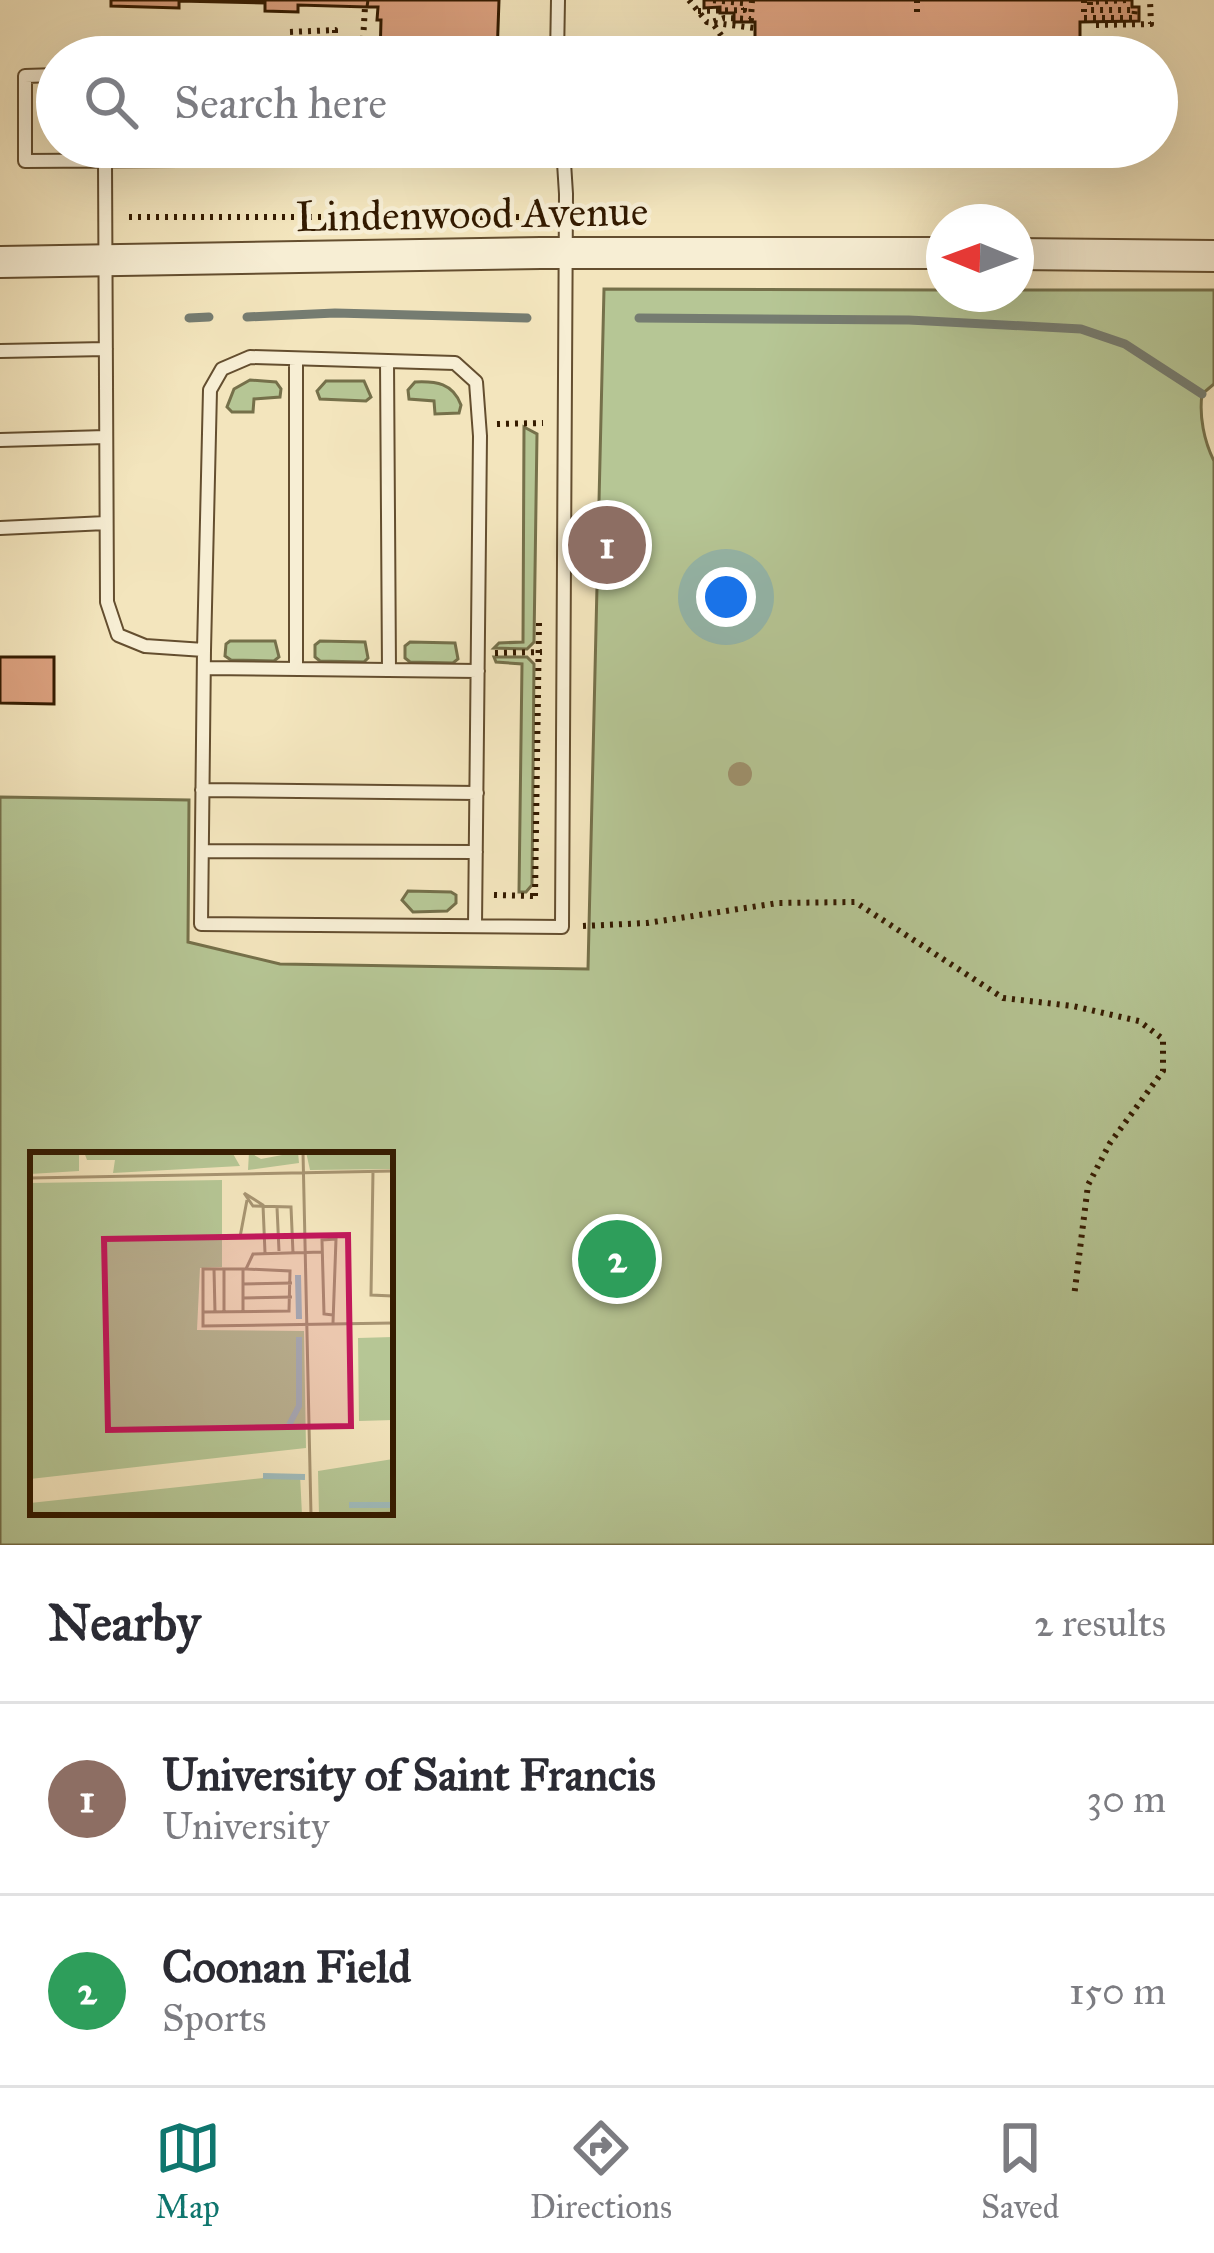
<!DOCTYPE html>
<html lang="en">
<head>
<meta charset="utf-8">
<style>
	body { margin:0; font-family:"IM FELL Great Primer",serif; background:#f2f2f3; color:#2b2b33 }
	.compass { position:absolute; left:926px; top:204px; width:108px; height:108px; border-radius:50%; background:#fff; box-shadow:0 12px 48px #0002; rotate:271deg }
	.you { position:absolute; left:726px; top:597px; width:42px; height:42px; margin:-30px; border:9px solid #fff; border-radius:50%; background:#1a73e8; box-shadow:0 0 0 18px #1a73e833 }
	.badge { display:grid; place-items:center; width:78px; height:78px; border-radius:50%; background:#0f766e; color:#fff; font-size:39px; font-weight:700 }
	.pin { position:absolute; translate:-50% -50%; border:6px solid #fff; box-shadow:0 3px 12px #0006 }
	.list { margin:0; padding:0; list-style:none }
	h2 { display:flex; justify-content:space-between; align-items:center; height:156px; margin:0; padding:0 48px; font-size:51px }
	h2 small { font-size:39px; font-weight:400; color:#7c7c81 }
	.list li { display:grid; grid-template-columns:78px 1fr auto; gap:36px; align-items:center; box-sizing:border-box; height:192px; padding:0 48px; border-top:3px solid #e1e1e2 }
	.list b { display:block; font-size:45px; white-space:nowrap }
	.list p { margin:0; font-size:39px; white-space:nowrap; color:#7c7c81 }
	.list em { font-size:39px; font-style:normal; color:#7c7c81 }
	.icon { flex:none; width:66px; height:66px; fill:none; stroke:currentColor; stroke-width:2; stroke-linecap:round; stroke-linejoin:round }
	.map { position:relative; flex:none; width:1214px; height:1545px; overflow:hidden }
	.search { position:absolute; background:#fff; box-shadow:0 12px 48px #0002; left:36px; right:36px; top:36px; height:132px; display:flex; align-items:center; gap:30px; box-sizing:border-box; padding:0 42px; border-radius:66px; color:#7c7c81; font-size:45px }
	.sheet { height:540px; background:#fff }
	nav { display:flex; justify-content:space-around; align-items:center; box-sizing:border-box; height:168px; border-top:3px solid #e1e1e2; background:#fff; font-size:33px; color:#7c7c81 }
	nav a { display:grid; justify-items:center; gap:6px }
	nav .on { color:#0f766e }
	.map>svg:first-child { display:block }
	.green { fill:#b6c695; stroke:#75704a; stroke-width:3; fill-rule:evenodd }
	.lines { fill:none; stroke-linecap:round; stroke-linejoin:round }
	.stream { stroke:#757c71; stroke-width:9 }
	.building { fill:#dca17f; stroke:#341b00; stroke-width:3 }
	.service-casing { stroke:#644e2f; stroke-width:16 }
	.tertiary-casing { stroke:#644e2f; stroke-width:34 }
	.path { stroke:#341b00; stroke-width:6; stroke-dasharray:3 6; stroke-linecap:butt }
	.service { stroke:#f7eed4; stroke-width:12 }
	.tertiary { stroke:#f7eed4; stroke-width:30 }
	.tree { fill:#9f926e }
	.labels { text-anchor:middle; stroke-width:9; stroke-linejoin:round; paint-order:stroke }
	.street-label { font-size:42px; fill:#341b00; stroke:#f7eed4 }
	.inset-river { fill:none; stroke:#a0bcbc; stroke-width:6 }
	.inset-road { fill:none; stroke:#a79471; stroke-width:3 }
	.view { fill:#c2185b; fill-opacity:0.15; stroke:#c2185b; stroke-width:6 }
	.inset-edge { fill:none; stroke:#341b00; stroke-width:6 }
</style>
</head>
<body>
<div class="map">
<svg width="1214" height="1545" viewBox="0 0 1214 1545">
	<rect width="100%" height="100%" fill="#f3e5bd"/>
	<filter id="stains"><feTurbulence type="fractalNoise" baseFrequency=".00167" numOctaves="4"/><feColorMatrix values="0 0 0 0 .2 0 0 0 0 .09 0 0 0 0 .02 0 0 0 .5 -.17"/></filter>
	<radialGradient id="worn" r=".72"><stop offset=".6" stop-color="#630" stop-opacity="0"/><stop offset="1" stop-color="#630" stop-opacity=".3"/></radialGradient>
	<path class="green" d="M 604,289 L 944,290 L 944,294 L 1016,294 L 1016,290 L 1214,290 L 1214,384 L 1202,394 C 1199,416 1204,441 1214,461 L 1214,1545 L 0,1545 L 0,797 L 189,800 L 188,942 L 280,964 L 588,969 ZM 33,1155 L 390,1155 L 390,1512 L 33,1512 Z
		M 250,380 L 276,382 L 281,389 L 280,397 L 254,399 L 253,412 L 232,412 L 227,407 L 234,389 Z
		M 326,381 L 364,381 L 371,397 L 366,401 L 320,399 L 317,391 Z
		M 415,382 C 436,381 453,383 461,405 L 459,413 L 435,414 L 434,401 L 409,399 L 408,390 Z
		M 524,427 L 537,434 L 534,642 L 527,649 L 494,648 L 499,643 L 523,642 Z
		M 230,641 L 275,641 L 279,657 L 274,661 L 231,660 L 225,656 L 226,644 Z
		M 320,641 L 365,642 L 368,658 L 364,662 L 320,661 L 315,657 L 315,645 Z
		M 410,642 L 455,643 L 458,659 L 453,663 L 410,662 L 405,658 L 405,646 Z
		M 494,657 L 527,657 L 534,664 L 532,885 L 526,892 L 519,892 L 522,664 L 496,662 Z
		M 408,891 L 451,892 L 456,895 L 456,903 L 447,911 L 413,912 L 402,900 Z"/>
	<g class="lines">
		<path class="stream" d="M 247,317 L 335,313 L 527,318
			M 189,318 L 209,317
			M 639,318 L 909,320 L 1081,329 L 1125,344 L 1202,394"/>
	</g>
	<path class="building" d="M 111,0 L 368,0 L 367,7 L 298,5 L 298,12 L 265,11 L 265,3 L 179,1 L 179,8 L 111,6 Z
		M 368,0 L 499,0 L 497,57 L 380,57 L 381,20 L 377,20 L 378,7 L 367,7 Z
		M 704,0 L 1132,0 L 1132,7 L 1139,7 L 1139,21 L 1080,22 L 1080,54 L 1060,57 L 782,57 L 755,54 L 755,22 L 734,22 L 734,13 L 720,13 L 720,7 L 704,8 Z
		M 0,657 L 54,657 L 54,704 L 0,703 Z"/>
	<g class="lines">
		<defs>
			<path id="service" d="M 557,57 L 558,0
				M 57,75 L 25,76 L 25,161 L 501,158 L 502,147
				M 105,161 L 107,602 L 118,635 L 145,646 L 204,650 L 201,924 L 562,927 L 566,194 L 563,147
				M 0,351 L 106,349
				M 296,359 L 296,669
				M 387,361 L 389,670
				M 0,440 L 106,437
				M 0,528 L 106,523
				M 204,650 L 210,390 L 222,369 L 250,357 L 455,363 L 476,382 L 480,436 L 475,926
				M 204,668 L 478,671
				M 202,790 L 477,793
				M 202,851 L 476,852"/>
			<path id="tertiary" d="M 1016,254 L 1214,256
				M 0,262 L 541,253 L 944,253"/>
		</defs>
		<use href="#service" class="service-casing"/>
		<use href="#tertiary" class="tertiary-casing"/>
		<path class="path" d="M 689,0 L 707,22 L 755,28
			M 752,0 L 751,19 L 724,18 L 712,22 L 736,57 L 775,57
			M 917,0 L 917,17
			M 1084,0 L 1084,18 L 1134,18 L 1135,10 L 1090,10 L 1090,2 L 1127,0
			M 698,11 L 744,10 L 744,3 L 709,0
			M 1096,25 L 1151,24 L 1150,0
			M 290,32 L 335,30 L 335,51 L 353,57
			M 1080,39 L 1110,39
			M 362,57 L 365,7
			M 373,57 L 380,52
			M 129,217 L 542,217 L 541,221
			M 497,424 L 543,423
			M 495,653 L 542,652
			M 494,895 L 535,896
			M 535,896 L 539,623
			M 583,926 L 647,923 L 778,903 L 855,902 L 1003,998 L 1073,1006 L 1139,1021 L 1163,1039 L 1163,1071 L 1110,1143 L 1088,1185 L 1074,1297"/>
		<use href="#service" class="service"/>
		<use href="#tertiary" class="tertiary"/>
	</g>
	<circle class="tree" cx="740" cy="774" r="12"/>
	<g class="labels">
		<g class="street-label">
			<text transform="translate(472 213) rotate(-1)" y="15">Lindenwood Avenue</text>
		</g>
	</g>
	<g transform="translate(30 1152)">
		<rect width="363" height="363" fill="#f3e5bd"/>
		<path d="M 0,0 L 49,0 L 49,19 L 0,22 ZM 54,0 L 202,0 L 210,14 L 83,21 L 85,8 L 57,8 ZM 219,0 L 231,7 L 268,0 L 269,11 L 218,18 ZM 276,0 L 363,0 L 363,17 L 280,18 ZM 192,28 L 192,115 L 170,116 L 167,178 L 274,179 L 276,296 L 0,327 L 0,31 ZM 363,185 L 363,268 L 329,269 L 328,186 ZM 363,307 L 363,363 L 289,363 L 288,319 ZM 270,322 L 272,363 L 0,363 L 0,351 Z" fill="#b6c695"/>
		<path class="inset-river" d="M 268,123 L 269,167M 259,273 L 269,254 L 269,185M 233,324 L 275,325M 319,353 L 363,353"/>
		<path class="inset-road" d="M 273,0 L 281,363M 343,19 L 341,143 L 363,144M 0,26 L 363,19M 214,41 L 223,54 L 261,55 L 263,101M 214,41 L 233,53 L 235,101M 247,55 L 249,99M 210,85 L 217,48M 292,100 L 223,102 L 216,117 L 173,117 L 173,174 L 363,171M 184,117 L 185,160M 194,117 L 194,160M 213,117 L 213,160M 213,132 L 262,131M 213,146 L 262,145M 173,160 L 259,159 L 260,119 L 217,117M 303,163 L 294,162 L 292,88 L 306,87 L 303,171M 295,363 L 363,361"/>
		<path class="view" d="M 318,83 L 321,274 L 78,278 L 74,87 Z"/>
		<rect width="363" height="363" class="inset-edge"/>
	</g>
	<rect width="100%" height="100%" filter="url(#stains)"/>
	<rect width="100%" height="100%" fill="url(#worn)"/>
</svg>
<svg class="compass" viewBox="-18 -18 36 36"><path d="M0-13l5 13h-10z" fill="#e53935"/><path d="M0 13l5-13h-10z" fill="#7c7c81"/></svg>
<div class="you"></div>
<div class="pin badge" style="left:607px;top:545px;background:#8d6e63">1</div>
<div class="pin badge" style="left:617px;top:1259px;background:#2e9e5b">2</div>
<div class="search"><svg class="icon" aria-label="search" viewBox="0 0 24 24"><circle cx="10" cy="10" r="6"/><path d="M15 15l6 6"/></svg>Search here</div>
</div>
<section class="sheet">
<h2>Nearby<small>2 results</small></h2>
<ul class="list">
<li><span class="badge" style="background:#8d6e63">1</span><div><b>University of Saint Francis</b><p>University</p></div><em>30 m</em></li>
<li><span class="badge" style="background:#2e9e5b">2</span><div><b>Coonan Field</b><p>Sports</p></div><em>150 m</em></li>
</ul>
</section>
<nav>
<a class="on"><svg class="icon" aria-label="map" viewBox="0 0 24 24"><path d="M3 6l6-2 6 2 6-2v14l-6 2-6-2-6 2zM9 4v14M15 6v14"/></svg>Map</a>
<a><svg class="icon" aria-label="directions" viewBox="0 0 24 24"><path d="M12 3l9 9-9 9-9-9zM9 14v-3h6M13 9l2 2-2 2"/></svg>Directions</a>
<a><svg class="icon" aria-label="saved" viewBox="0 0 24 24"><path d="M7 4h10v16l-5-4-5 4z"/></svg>Saved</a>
</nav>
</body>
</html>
